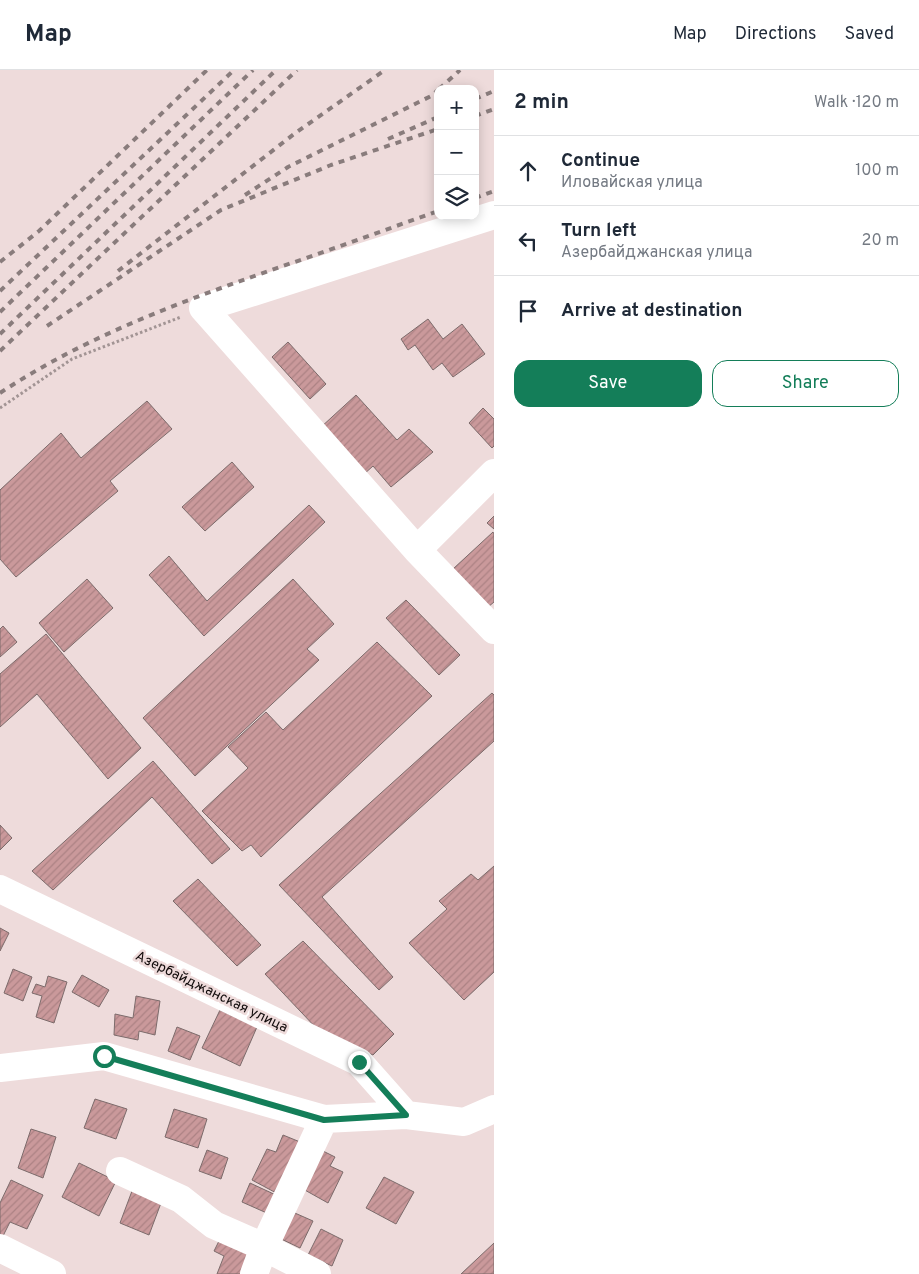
<!DOCTYPE html>
<html lang="en">
<head>
<meta charset="utf-8">
<style>
	body { margin:0; font-family:Overpass,sans-serif; background:#f2f2f3; color:#1f2937 }
	.controls { position:absolute; right:15px; top:15px; display:grid; overflow:hidden; border-radius:10px; box-shadow:0 2px 12px #0003 }
	.controls button { width:45px; height:45px; display:grid; place-items:center; padding:0; border:0; border-bottom:1px solid #e0e1e3; background:#fff; color:#1f2937; font:25px sans-serif }
	.stop { position:absolute; width:15px; height:15px; margin:-11px; border:4px solid #147e59; border-radius:50%; background:#fff }
	.stop.end { background:#147e59; border-color:#fff; box-shadow:0 1px 5px #0008 }
	.list { margin:0; padding:0; list-style:none }
	h2 { display:flex; justify-content:space-between; align-items:center; height:65px; margin:0; padding:0 20px; font-size:21px }
	h2 small { font-size:16px; font-weight:400; color:#747a83 }
	.list li { display:grid; grid-template-columns:32px 1fr auto; gap:15px; align-items:center; box-sizing:border-box; height:70px; padding:0 20px; border-top:1px solid #e0e1e3 }
	.list b { display:block; font-size:19px; white-space:nowrap }
	.list p { margin:0; font-size:16px; white-space:nowrap; color:#747a83 }
	.list em { font-size:16px; font-style:normal; color:#747a83 }
	.actions { display:flex; gap:10px; padding:15px 20px }
	.actions a { flex:1; padding:11px 0; border:1px solid #147e59; border-radius:15px; text-align:center; font-size:18px; color:#147e59 }
	.actions .main { background:#147e59; color:#fff }
	.icon { flex:none; width:28px; height:28px; fill:none; stroke:currentColor; stroke-width:2; stroke-linecap:round; stroke-linejoin:round }
	.map { position:relative; flex:none; width:494px; height:1204px; overflow:hidden }
	header { display:flex; align-items:center; gap:30px; box-sizing:border-box; height:70px; padding:0 25px; background:#fff; border-bottom:1px solid #e0e1e3 }
	header strong { font-size:24px }
	nav { display:flex; gap:28px; margin-inline-start:auto; font-size:18px }
	main { display:flex }
	aside { flex:1; background:#fff }
	.map>svg:first-child { display:block }
	.building { fill:url(#building-hatch); stroke:#7c6b6b }
	.lines { fill:none; stroke-linecap:round; stroke-linejoin:round }
	.path { stroke:#a29494; stroke-width:3; stroke-dasharray:2.5 2.5; stroke-linecap:butt }
	.minor { stroke:#fff; stroke-width:28 }
	.rail { stroke:#897c7c; stroke-width:4; stroke-dasharray:6 6; stroke-linecap:butt }
	.route { stroke:#147e59; stroke-width:6 }
	.labels { text-anchor:middle; stroke-width:5; stroke-linejoin:round; paint-order:stroke }
	.street-label { font-size:14px; fill:#110b0b; stroke:#eedbdb }
</style>
</head>
<body>
<header>
<strong>Map</strong>
<nav><a>Map</a><a>Directions</a><a>Saved</a></nav>
</header>
<main>
<div class="map">
<svg width="494" height="1204" viewBox="0 0 494 1204">
	<defs>
		<pattern id="building-hatch" width="6" height="6" patternUnits="userSpaceOnUse" patternTransform="scale(1.25)"><rect width="6" height="6" fill="#ca999b"/><path d="M-1 1l2-2M0 6l6-6M5 7l2-2" fill="none" stroke="#ac8284"/></pattern>
	</defs>
	<rect width="100%" height="100%" fill="#eedbdb"/>
	<path class="building" d="M 428,249 L 443,269 L 462,254 L 485,284 L 453,307 L 442,293 L 433,300 L 415,275 L 408,280 L 401,269 Z
		M 288,272 L 326,314 L 310,329 L 272,287 Z
		M 356,325 L 397,370 L 409,359 L 433,382 L 391,417 L 373,396 L 363,405 L 320,358 Z
		M 147,331 L 172,359 L 110,411 L 118,421 L 16,507 L 0,489 L 0,420 L 61,363 L 81,388 Z
		M 483,338 L 494,349 L 494,376 L 492,378 L 469,353 Z
		M 232,392 L 254,417 L 205,461 L 182,437 Z
		M 309,435 L 325,452 L 204,566 L 149,505 L 169,486 L 207,531 Z
		M 494,446 L 494,459 L 487,453 Z
		M 493,462 L 494,464 L 494,532 L 488,537 L 453,499 Z
		M 87,509 L 113,538 L 64,582 L 39,553 Z
		M 293,509 L 334,554 L 307,579 L 319,590 L 195,706 L 143,648 Z
		M 406,530 L 460,585 L 439,605 L 386,548 Z
		M 3,556 L 17,572 L 0,587 L 0,559 Z
		M 46,564 L 141,678 L 108,709 L 37,624 L 0,657 L 0,604 Z
		M 377,572 L 432,626 L 261,787 L 251,775 L 242,781 L 202,741 L 248,698 L 228,677 L 266,642 L 283,660 Z
		M 492,623 L 494,625 L 494,671 L 322,827 L 393,907 L 379,920 L 279,815 Z
		M 153,691 L 230,779 L 212,794 L 152,727 L 53,820 L 32,801 Z
		M 0,755 L 12,768 L 0,780 Z
		M 494,796 L 494,902 L 464,930 L 409,873 L 447,839 L 439,831 L 471,804 L 478,810 Z
		M 198,809 L 261,875 L 237,896 L 173,831 Z
		M 0,858 L 9,863 L 0,881 Z
		M 303,871 L 394,964 L 373,985 L 319,961 L 265,904 Z
		M 13,899 L 32,907 L 23,931 L 4,923 Z
		M 82,905 L 109,920 L 99,937 L 72,922 Z
		M 48,906 L 67,912 L 54,953 L 36,947 L 42,926 L 32,923 L 36,914 L 45,917 Z
		M 136,926 L 160,931 L 155,965 L 139,961 L 138,970 L 114,965 L 115,944 L 133,948 Z
		M 220,940 L 257,957 L 240,996 L 202,978 Z
		M 177,957 L 200,966 L 190,990 L 168,981 Z
		M 95,1029 L 127,1039 L 116,1069 L 84,1058 Z
		M 174,1039 L 207,1049 L 198,1078 L 165,1067 Z
		M 31,1059 L 56,1067 L 43,1108 L 18,1098 Z
		M 283,1065 L 305,1074 L 280,1125 L 252,1110 L 267,1079 L 276,1082 Z
		M 207,1080 L 228,1088 L 221,1109 L 199,1101 Z
		M 323,1081 L 335,1087 L 330,1096 L 343,1102 L 328,1133 L 303,1119 Z
		M 79,1093 L 116,1111 L 99,1146 L 62,1127 Z
		M 384,1107 L 414,1122 L 396,1154 L 366,1138 Z
		M 11,1110 L 43,1125 L 27,1159 L 10,1152 L 0,1172 L 0,1133 Z
		M 250,1113 L 278,1126 L 269,1144 L 242,1132 Z
		M 132,1121 L 161,1133 L 149,1165 L 120,1153 Z
		M 288,1140 L 313,1151 L 300,1178 L 275,1166 Z
		M 321,1159 L 343,1170 L 332,1196 L 308,1185 Z
		M 221,1167 L 255,1180 L 245,1204 L 217,1204 L 224,1186 L 214,1181 Z
		M 494,1173 L 494,1204 L 461,1204 Z"/>
	<g class="lines">
		<path class="path" d="M 0,338 L 72,289 L 181,247"/>
		<path class="minor" d="M 494,145 L 203,238 L 417,480 L 494,560
			M 417,480 L 494,403
			M 0,819 L 359,992 L 406,1045
			M 0,998 L 104,986 L 324,1049 L 406,1045 L 464,1052 L 494,1039
			M 120,1101 L 181,1129 L 214,1155 L 264,1177 L 317,1204
			M 0,1178 L 52,1204
			M 254,1204 L 264,1177 L 324,1049"/>
		<path class="rail" d="M 439,19 L 460,0
			M 475,29 L 494,21
			M 475,46 L 494,39
			M 388,69 L 438,47
			M 245,125 L 288,97 L 431,26 L 438,20
			M 475,128 L 494,121
			M 0,192 L 39,161 L 207,0
			M 118,201 L 294,64 L 385,0
			M 0,221 L 234,0
			M 0,242 L 253,0
			M 47,256 L 221,140 L 331,95 L 438,59
			M 0,264 L 276,0
			M 0,281 L 297,0
			M 0,323 C 86,266 183,231 280,197 C 333,179 385,160 438,141"/>
	</g>
	<g class="lines">
		<path class="route" d="M 104,986 L 324,1050 L 406,1045 L 359,992"/>
	</g>
	<g class="labels">
		<g class="street-label">
			<text transform="translate(212 921) rotate(26)" y="5">Азербайджанская улица</text>
		</g>
	</g>
</svg>
<div class="controls">
<button>+</button>
<button>−</button>
<button><svg class="icon" aria-label="layers" viewBox="0 0 24 24"><path d="M12 4l9 5-9 5-9-5zM3 14l9 5 9-5"/></svg></button>
</div>
<div class="stop" style="left:104px;top:986px"></div>
<div class="stop end" style="left:359px;top:992px"></div>
</div>
<aside>
<h2>2 min<small>Walk · 120 m</small></h2>
<ul class="list">
<li><svg class="icon" aria-label="ahead" viewBox="0 0 24 24"><path d="M12 20V5M6 11l6-6 6 6"/></svg><div><b>Continue</b><p>Иловайская улица</p></div><em>100 m</em></li>
<li><svg class="icon" aria-label="left" viewBox="0 0 24 24"><path d="M17 20v-9H6M10 6l-5 5 5 5"/></svg><div><b>Turn left</b><p>Азербайджанская улица</p></div><em>20 m</em></li>
<li><svg class="icon" aria-label="arrive" viewBox="0 0 24 24"><path d="M6 21V4h12l-3 4 3 4H6"/></svg><div><b>Arrive at destination</b></div></li>
</ul>
<div class="actions"><a class="main">Save</a><a>Share</a></div>
</aside>
</main>
</body>
</html>
